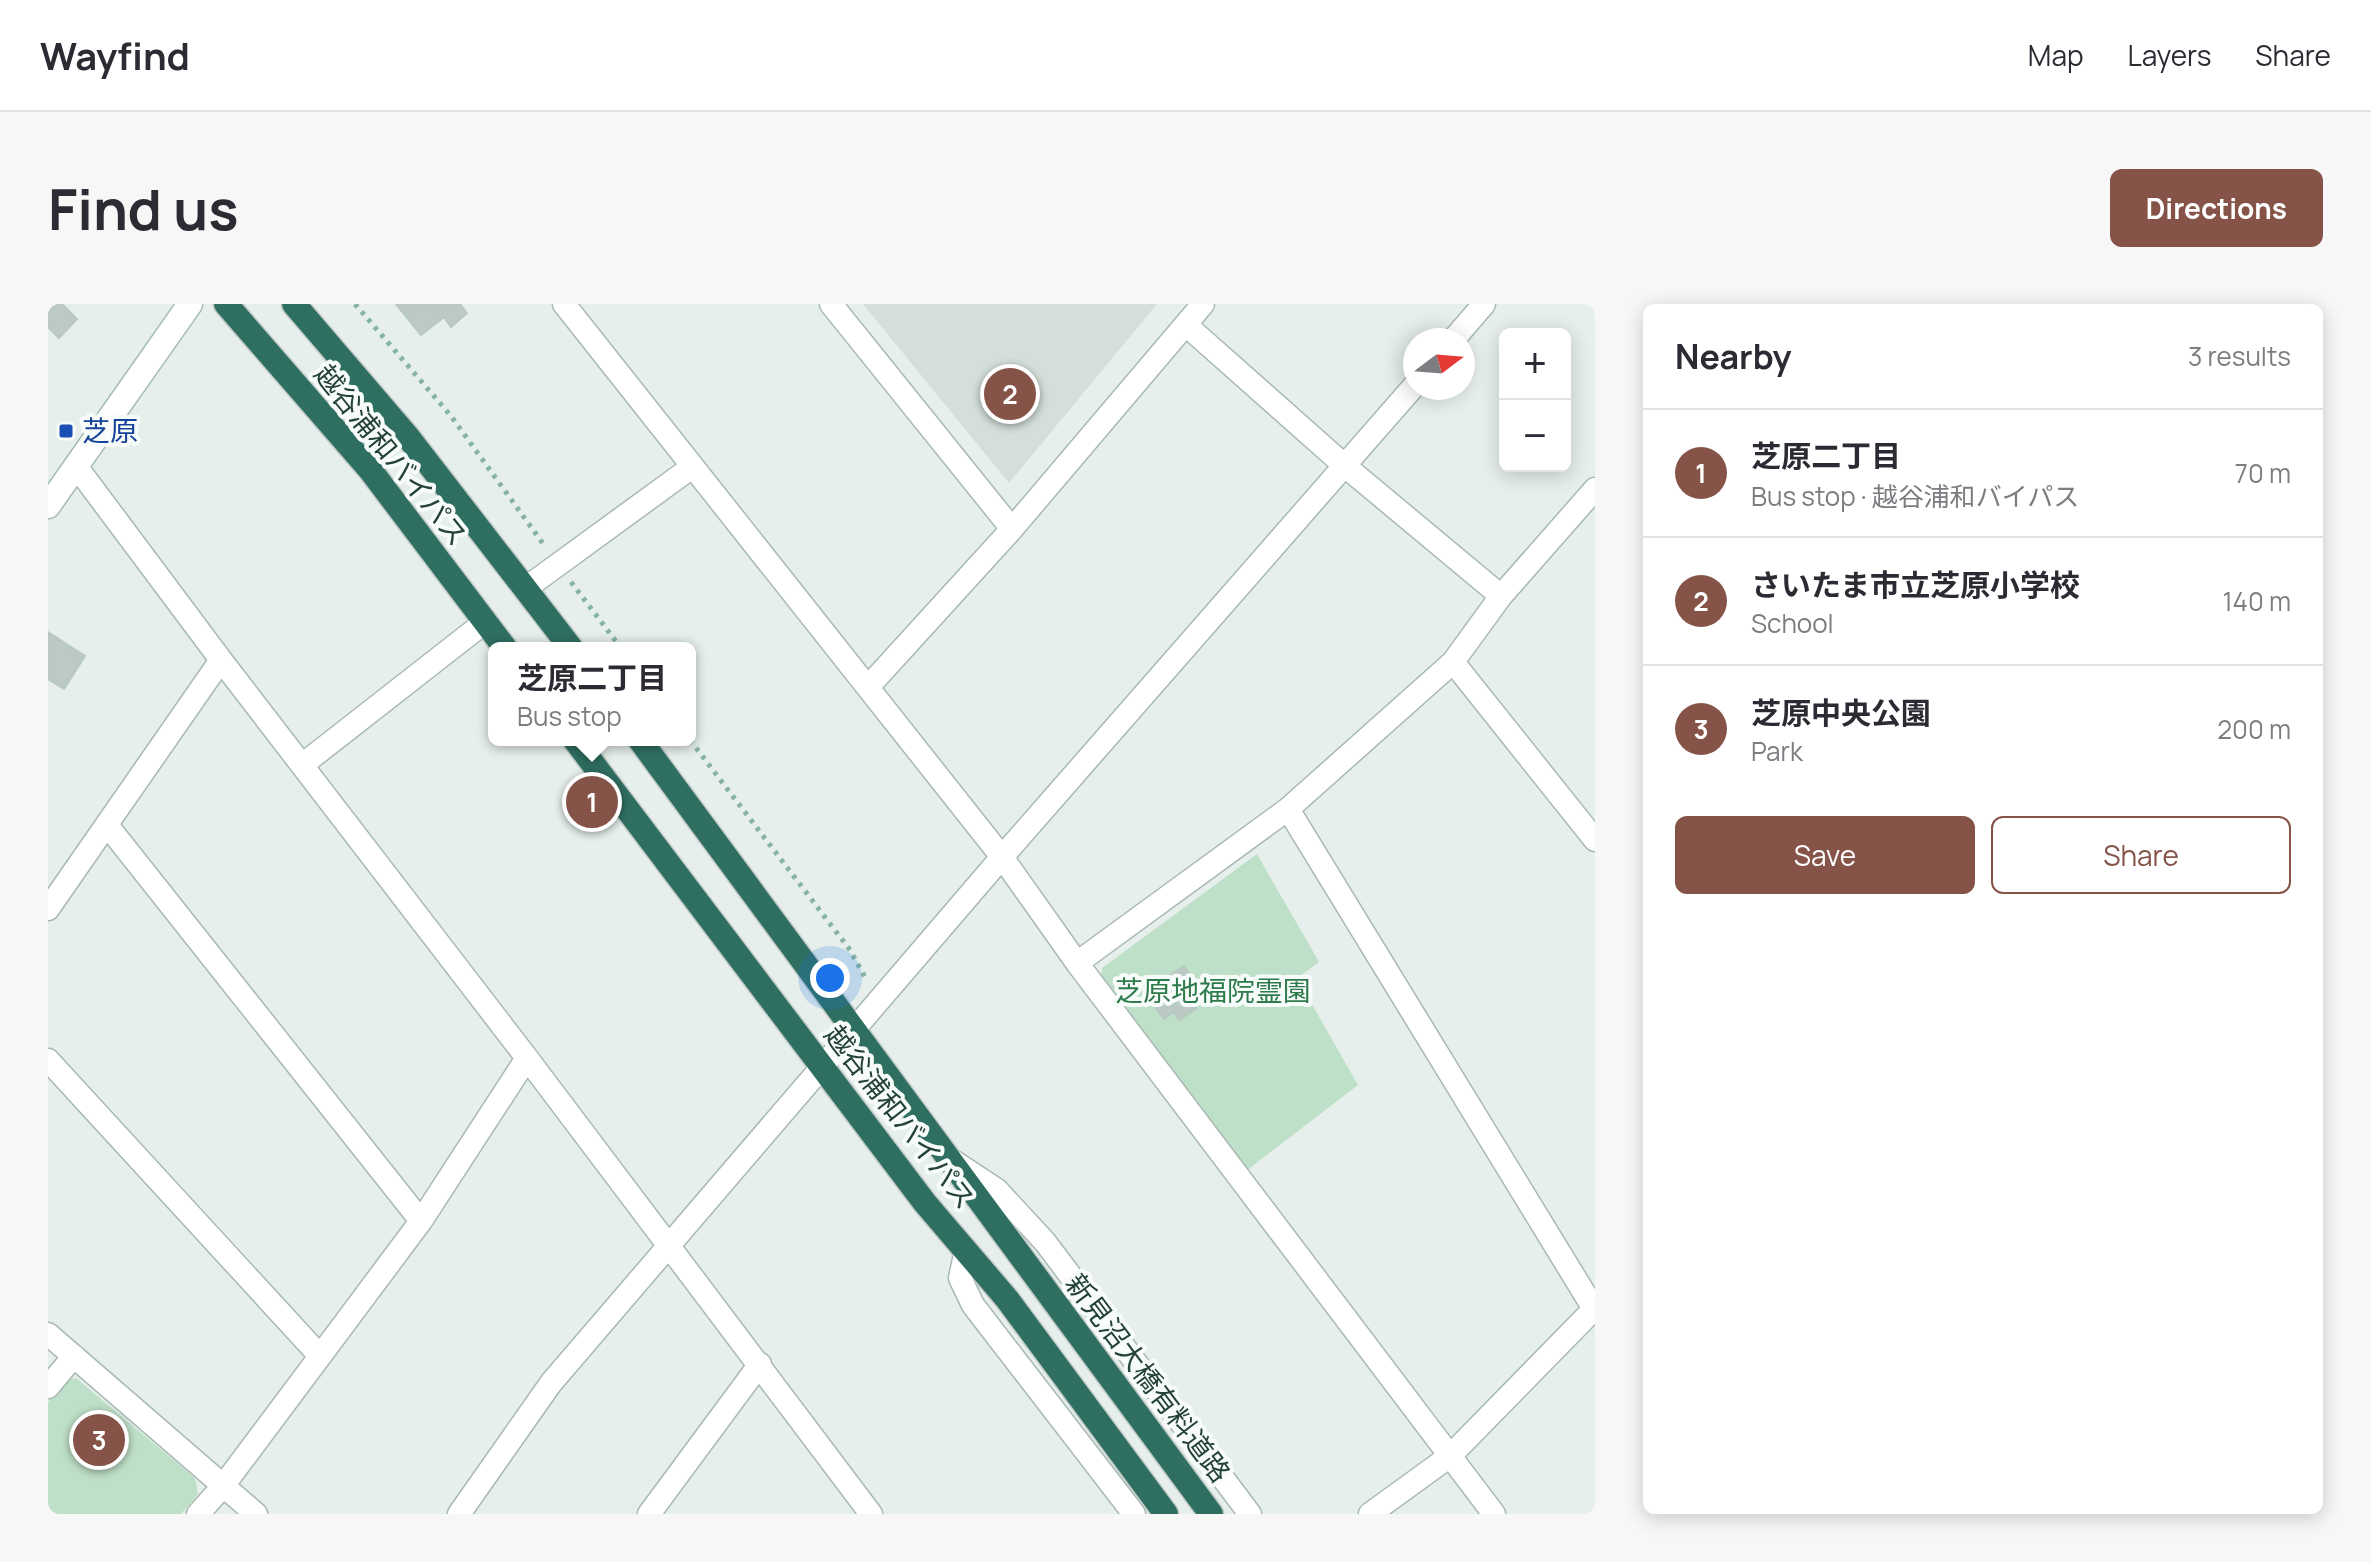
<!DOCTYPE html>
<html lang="en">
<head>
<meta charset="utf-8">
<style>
	body { margin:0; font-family:Manrope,"Noto Sans JP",sans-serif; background:#f7f7f7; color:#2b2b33 }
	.controls { position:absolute; right:24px; top:24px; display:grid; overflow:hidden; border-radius:12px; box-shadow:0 4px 20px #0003 }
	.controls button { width:72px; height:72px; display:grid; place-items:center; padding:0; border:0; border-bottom:2px solid #e1e1e2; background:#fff; color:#2b2b33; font:40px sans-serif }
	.compass { position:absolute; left:1355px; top:24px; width:72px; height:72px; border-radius:50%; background:#fff; box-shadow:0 4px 20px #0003; rotate:74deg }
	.you { position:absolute; left:782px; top:674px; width:28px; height:28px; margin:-20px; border:6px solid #fff; border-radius:50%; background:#1a73e8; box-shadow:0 0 0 12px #1a73e833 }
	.badge { display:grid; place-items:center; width:52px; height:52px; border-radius:50%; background:#855347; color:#fff; font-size:26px; font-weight:700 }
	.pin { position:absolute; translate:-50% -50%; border:4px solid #fff; box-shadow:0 2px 8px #0006 }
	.popup { position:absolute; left:440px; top:338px; width:208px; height:104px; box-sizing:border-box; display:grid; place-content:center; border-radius:12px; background:#fff; filter:drop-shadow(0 2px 6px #0005); font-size:26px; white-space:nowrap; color:#7c7c81 }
	.popup b { font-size:30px; color:#2b2b33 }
	.popup::after { content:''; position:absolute; left:50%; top:100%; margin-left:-16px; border:16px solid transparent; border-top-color:#fff }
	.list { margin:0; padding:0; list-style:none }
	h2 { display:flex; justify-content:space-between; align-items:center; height:104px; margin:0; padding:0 32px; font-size:34px }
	h2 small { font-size:26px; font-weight:400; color:#7c7c81 }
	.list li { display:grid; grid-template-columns:52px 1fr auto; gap:24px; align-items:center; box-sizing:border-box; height:128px; padding:0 32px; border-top:2px solid #e1e1e2 }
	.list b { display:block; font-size:30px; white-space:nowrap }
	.list p { margin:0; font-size:26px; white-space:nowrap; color:#7c7c81 }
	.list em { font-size:26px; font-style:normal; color:#7c7c81 }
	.actions { display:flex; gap:16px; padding:24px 32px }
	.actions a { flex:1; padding:18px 0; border:2px solid #855347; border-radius:12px; text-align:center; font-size:28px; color:#855347 }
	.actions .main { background:#855347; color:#fff }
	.map { position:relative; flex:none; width:1547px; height:1210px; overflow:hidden; border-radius:12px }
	header { display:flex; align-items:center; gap:48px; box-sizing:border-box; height:112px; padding:0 40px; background:#fff; border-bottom:2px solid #e1e1e2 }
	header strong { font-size:38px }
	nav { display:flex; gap:44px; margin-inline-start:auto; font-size:28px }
	.intro { display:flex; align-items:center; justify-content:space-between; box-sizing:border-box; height:192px; padding:0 48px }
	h1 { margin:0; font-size:56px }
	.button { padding:20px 36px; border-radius:12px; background:#855347; color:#fff; font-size:28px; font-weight:700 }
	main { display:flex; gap:48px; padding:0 48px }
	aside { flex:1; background:#fff; border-radius:12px; box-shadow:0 4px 20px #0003 }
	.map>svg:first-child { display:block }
	.built { fill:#d4dfda }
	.green { fill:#bfe0c8 }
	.building { fill:#bbcac4; stroke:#b8c9c2; stroke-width:2 }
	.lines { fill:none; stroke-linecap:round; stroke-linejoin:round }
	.street-casing { stroke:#a8b8b2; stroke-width:25 }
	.secondary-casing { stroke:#a4bbb3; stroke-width:27 }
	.highway-casing { stroke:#c2cac8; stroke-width:27 }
	.path { stroke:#86b3a5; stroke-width:5; stroke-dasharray:4 6; stroke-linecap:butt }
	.street { stroke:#fff; stroke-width:22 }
	.secondary { stroke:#fff; stroke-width:24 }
	.highway { stroke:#2f6f62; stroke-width:24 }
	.transit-dot { fill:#1a4fb4; stroke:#f7fbf9; stroke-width:3 }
	.labels { text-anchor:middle; stroke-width:8; stroke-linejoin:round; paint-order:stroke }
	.transit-label { font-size:28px; fill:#164399; stroke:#f7fbf9; text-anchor:start }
	.street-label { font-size:28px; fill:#24423a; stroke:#f7fbf9 }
	.park-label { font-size:28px; fill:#2d7a4b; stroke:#f7fbf9 }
</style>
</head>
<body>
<header>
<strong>Wayfind</strong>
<nav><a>Map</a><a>Layers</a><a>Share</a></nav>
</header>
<div class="intro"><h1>Find us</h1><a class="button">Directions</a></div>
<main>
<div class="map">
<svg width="1547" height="1210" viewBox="0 0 1547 1210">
	<rect width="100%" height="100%" fill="#e6efeb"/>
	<path class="built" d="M 815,0 L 1109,0 L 961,179 Z"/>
	<path class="green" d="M 1209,550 L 1271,658 L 1249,674 L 1310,781 L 1198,867 L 1053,677 L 1054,664 Z
		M 28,1074 L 147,1174 L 150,1190 L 133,1210 L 0,1210 L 0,1098 L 18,1076 Z"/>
	<path class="building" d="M 7,0 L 14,0 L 29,15 L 11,34 L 0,23 L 0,7 Z
		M 348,0 L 412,0 L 419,9 L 403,23 L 396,13 L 373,31 Z
		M 0,328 L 37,352 L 16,385 L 0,375 Z
		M 1136,662 L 1155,689 L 1144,697 L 1149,704 L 1131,716 L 1126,708 L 1116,715 L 1097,689 Z"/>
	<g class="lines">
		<defs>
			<path id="street" d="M 516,0 L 954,553 L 1029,659 L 1446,1210
				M 783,0 L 964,225
				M 1138,21 L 1297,162 L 1453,292
				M 1405,36 L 1436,0
				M 28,162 L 173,356 L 479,754 L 823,1210
				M 478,284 L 644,163
				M 1405,358 L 1547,536
				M 820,383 L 964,225 L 1155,0
				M 254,461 L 437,318
				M 1240,505 L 1546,1005
				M 59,521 L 373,917
				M 0,605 L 173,356
				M 1029,659 L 1240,505 L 1405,358 L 1453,292 L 1547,185
				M 0,756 L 272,1052
				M 905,857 L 949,886 L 997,938 L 1202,1210
				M 918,946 L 912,974 L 925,1001 L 1086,1210
				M 0,1030 L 208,1210
				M 0,1083 L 26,1052
				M 150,1210 L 175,1182 L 373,917 L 479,754
				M 411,1210 L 503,1079 L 954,553 L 1367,81
				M 601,1210 L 712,1060
				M 1322,1210 L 1402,1152 L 1547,1004"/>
			<path id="secondary" d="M 0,202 L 142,0"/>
			<path id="highway" d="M 178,0 L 323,167 L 457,344
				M 246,0 L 360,133 L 523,344
				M 527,436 L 877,899 L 959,995 L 1118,1210
				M 592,436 L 1163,1210"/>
		</defs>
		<use href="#street" class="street-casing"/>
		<use href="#secondary" class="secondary-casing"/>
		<use href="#highway" class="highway-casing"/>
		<path class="path" d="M 307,0 L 403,112 L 496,241
			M 523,278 L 573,344
			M 642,436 L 802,646 L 818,675"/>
		<use href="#street" class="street"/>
		<use href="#secondary" class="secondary"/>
		<use href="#highway" class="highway"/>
	</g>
	<rect class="transit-dot" x="10" y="119" width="16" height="16" rx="4"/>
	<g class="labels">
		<g class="transit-label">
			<text x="34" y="137">芝原</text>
		</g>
		<g class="street-label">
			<text transform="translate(343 151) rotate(51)" y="10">越谷浦和バイパス</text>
			<text transform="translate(852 813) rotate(52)" y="10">越谷浦和バイパス</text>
			<text transform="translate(1100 1074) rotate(53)" y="10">新見沼大橋有料道路</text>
		</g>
		<g class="park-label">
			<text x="1165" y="697">芝原地福院霊園</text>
		</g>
	</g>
</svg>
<div class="controls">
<button>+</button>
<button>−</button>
</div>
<svg class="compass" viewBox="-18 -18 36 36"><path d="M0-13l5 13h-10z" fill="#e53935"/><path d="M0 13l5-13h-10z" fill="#7c7c81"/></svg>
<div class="you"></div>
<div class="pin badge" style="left:544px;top:498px">1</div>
<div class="popup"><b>芝原二丁目</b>Bus stop</div>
<div class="pin badge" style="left:962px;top:90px">2</div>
<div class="pin badge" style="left:51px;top:1136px">3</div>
</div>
<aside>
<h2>Nearby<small>3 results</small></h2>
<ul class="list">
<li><span class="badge">1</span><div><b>芝原二丁目</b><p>Bus stop · 越谷浦和バイパス</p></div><em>70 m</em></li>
<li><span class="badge">2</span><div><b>さいたま市立芝原小学校</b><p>School</p></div><em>140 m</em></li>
<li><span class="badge">3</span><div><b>芝原中央公園</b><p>Park</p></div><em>200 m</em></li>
</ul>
<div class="actions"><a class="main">Save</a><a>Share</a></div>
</aside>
</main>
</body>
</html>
